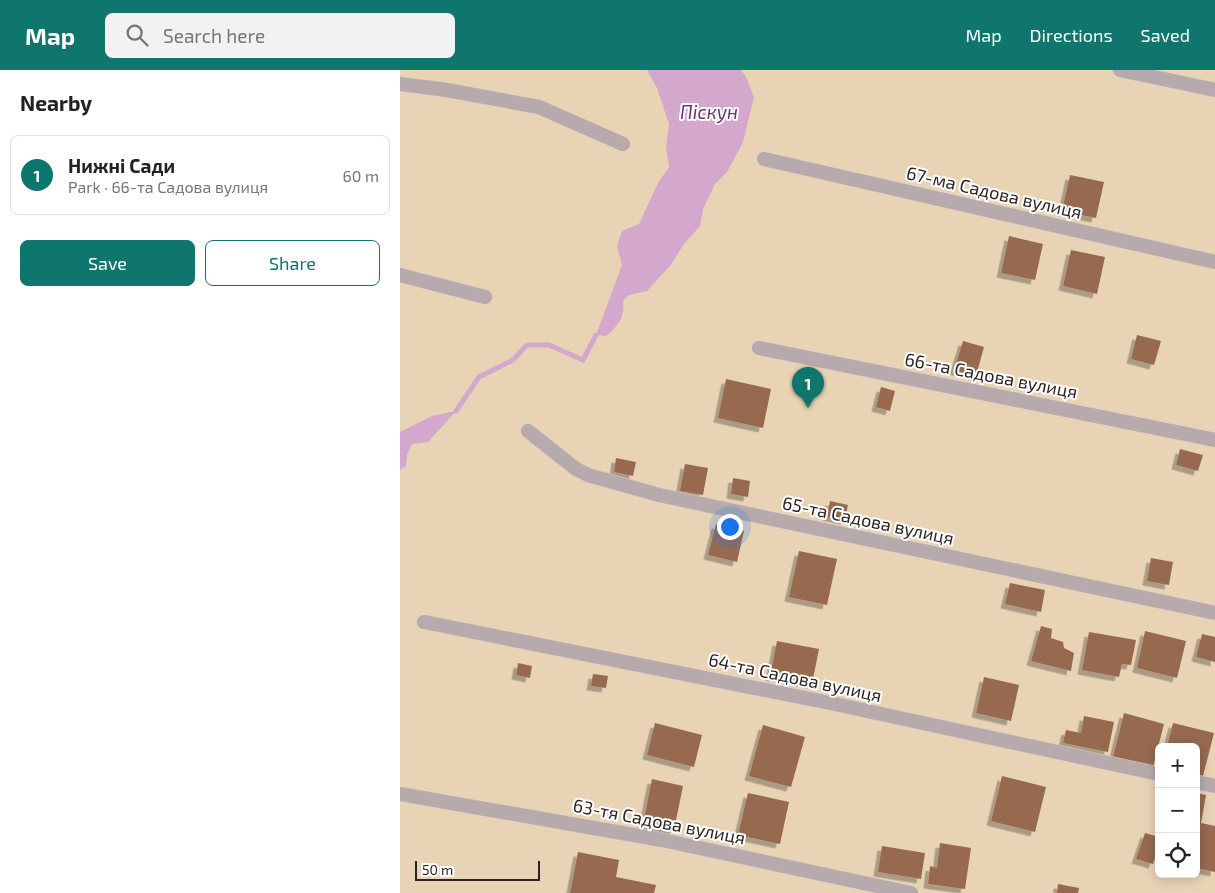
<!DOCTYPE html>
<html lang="en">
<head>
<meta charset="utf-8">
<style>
	body { margin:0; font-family:"Exo 2",sans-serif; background:#f2f2f2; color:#222 }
	.controls { position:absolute; right:15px; bottom:15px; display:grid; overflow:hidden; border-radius:8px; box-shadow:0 2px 12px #0003 }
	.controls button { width:45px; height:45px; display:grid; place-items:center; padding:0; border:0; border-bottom:1px solid #e0e0e0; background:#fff; color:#222; font:25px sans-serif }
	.scale { position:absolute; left:15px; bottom:12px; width:125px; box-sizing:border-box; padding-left:5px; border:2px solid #2d2322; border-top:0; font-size:14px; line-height:18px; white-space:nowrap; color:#2d2322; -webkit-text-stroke:4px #fff; paint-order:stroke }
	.you { position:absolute; left:329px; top:456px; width:18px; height:18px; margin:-12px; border:4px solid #fff; border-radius:50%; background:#1a73e8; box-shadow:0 0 0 8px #1a73e833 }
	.badge { display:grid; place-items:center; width:32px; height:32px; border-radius:50%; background:#0f766e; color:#fff; font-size:16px; font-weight:700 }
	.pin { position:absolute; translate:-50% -41px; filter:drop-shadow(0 1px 2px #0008) }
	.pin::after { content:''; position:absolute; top:26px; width:18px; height:15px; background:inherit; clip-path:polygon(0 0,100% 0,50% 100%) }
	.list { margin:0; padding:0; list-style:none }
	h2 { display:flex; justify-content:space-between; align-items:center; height:65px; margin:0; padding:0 20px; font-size:21px }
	h2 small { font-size:16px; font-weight:400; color:#767676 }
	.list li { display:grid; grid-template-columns:32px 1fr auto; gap:15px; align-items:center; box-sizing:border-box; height:80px; margin:0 10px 10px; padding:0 10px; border:1px solid #e0e0e0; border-radius:8px }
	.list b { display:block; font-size:19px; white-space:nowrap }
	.list p { margin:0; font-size:16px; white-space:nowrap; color:#767676 }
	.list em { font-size:16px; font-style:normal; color:#767676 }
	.actions { display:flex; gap:10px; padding:15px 20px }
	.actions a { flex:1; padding:11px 0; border:1px solid #0f766e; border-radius:8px; text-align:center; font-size:18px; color:#0f766e }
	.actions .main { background:#0f766e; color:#fff }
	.icon { flex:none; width:28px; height:28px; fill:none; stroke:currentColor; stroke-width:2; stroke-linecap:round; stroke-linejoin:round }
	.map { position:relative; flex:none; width:815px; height:823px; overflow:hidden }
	header { display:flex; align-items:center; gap:30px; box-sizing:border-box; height:70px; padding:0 25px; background:#0f766e; color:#fff }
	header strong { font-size:24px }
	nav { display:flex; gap:28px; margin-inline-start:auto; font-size:18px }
	.search { width:350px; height:45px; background:#f2f2f2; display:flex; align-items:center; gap:12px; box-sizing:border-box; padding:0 18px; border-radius:8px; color:#767676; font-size:19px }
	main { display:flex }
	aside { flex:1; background:#fff }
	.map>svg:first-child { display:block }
	.green { fill:#e8d3b5; fill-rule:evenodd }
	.water { fill:#d3a8cc }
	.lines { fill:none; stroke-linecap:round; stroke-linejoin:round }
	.stream { stroke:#d3a8cc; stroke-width:5 }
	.building { fill:#976a50; filter:url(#shadow) }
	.minor-casing { stroke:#d9c9c7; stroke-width:15 }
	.minor { stroke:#b6aaad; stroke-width:14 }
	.labels { text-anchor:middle; stroke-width:4; stroke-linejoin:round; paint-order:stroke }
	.street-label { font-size:18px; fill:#2d2322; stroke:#fff }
	.water-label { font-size:19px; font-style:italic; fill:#6b3665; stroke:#fff }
</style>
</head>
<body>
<header>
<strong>Map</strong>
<div class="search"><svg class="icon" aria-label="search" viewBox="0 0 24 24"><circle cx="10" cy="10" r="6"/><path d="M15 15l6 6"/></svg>Search here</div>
<nav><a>Map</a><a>Directions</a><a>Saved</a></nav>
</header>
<main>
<aside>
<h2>Nearby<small></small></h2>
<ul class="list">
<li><span class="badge">1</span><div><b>Нижні Сади</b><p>Park · 66-та Садова вулиця</p></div><em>60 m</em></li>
</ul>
<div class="actions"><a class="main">Save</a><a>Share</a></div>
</aside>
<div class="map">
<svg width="815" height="823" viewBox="0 0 815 823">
	<defs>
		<filter id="shadow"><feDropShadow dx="-4.5" dy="4.5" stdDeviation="0" flood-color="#0004"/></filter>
	</defs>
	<rect width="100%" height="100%" fill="#ffedeb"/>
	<path class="green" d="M 0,0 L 815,0 L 815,823 L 0,823 ZM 759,677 L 796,677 L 796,804 L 759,804 Z"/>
	<path class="water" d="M 247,0 L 341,0 L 346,7 L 354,27 L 343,72 L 327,102 L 315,114 L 303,139 L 300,156 L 284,174 L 270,196 L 247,221 L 229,225 L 223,231 C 225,247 218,256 206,266 L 196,265 L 222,195 L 217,176 L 222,161 L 239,154 L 258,113 L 269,97 L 266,77 L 269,54 L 257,18 Z
		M 56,341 L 28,372 L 12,374 L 7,385 L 6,396 L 0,400 L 0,362 L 32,346 Z"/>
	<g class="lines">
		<path class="stream" d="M 56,341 L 79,307 L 113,290 L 127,275 L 149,275 L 183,290 L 196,265"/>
	</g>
	<path class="building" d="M 670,105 L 704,112 L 696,148 L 662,141 Z
		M 609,166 L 643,174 L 635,210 L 601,203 Z
		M 671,180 L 705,187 L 697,224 L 663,216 Z
		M 737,265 L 761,271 L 754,295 L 731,289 Z
		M 563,271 L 584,277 L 576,306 L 554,300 Z
		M 326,309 L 371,319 L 363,358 L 318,348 Z
		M 481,317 L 495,321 L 490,341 L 476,337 Z
		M 780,379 L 803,385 L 798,401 L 776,395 Z
		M 216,388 L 236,392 L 233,406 L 214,402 Z
		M 285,394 L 308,398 L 303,425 L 280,421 Z
		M 333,408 L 350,411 L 348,427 L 331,424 Z
		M 430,431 L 448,435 L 445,450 L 427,446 Z
		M 316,454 L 344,461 L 337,492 L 308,485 Z
		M 399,481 L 437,489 L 427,535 L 389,527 Z
		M 751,488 L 773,492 L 769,515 L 747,511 Z
		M 610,513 L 645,520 L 641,542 L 605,534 Z
		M 641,556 L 652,559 L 651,568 L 663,572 L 664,578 L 674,583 L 671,601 L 631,591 Z
		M 745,561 L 786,571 L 777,608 L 737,598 Z
		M 689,562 L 736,570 L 731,595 L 722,594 L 719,607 L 682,600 Z
		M 802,564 L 815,567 L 815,592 L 796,587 Z
		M 377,571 L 419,579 L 412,614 L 370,606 Z
		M 118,593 L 132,596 L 130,608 L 116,605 Z
		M 193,604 L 208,606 L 206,618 L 191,616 Z
		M 584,607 L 619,615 L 611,651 L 576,643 Z
		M 724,643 L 764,654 L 753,697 L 713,687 Z
		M 684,646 L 714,652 L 708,682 L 663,673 L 666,660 L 681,663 Z
		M 255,653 L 302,665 L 294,697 L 247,685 Z
		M 773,653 L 814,663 L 803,706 L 796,704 L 796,677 L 767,677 Z
		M 363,655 L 405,667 L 391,717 L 349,706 Z
		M 602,706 L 646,717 L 635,762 L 591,751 Z
		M 252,709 L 283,716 L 274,760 L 243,754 Z
		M 348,723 L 389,732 L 380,774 L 338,765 Z
		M 796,723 L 806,725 L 801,753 L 815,756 L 815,802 L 796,798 Z
		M 745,763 L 759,767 L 759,777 L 753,794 L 736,789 Z
		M 540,773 L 571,778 L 565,819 L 528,814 L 530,796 L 537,798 Z
		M 482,776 L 525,783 L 521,809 L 478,802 Z
		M 178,782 L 219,790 L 216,807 L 256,815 L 254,823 L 170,823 Z
		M 658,814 L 679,818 L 678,823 L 657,823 Z"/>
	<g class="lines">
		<defs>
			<path id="minor" d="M 720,0 L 815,20
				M 0,14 L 47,20 L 139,37 L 223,74
				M 364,89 L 815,192
				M 0,205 L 85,227
				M 359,278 L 815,370
				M 128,361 L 176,399 L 188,405 L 259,425 L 815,543
				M 24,552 L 435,634 L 759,704
				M 796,712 L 815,716
				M 0,724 L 262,770 L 511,823"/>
		</defs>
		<use href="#minor" class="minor-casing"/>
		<use href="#minor" class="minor"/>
	</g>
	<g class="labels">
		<g class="street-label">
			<text transform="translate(594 123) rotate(13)" y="6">67-ма Садова вулиця</text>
			<text transform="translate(591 306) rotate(11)" y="6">66-та Садова вулиця</text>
			<text transform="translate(468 451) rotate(12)" y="6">65-та Садова вулиця</text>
			<text transform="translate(395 608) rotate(12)" y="6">64-та Садова вулиця</text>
			<text transform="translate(259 752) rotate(11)" y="6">63-тя Садова вулиця</text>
		</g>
		<g class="water-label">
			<text x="309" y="49">Піскун</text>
		</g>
	</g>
</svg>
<div class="controls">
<button>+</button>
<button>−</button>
<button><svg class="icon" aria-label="locate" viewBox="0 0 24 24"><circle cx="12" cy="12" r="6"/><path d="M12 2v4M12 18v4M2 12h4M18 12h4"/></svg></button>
</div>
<div class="scale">50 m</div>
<div class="you"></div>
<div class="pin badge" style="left:408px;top:338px">1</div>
</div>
</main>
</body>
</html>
